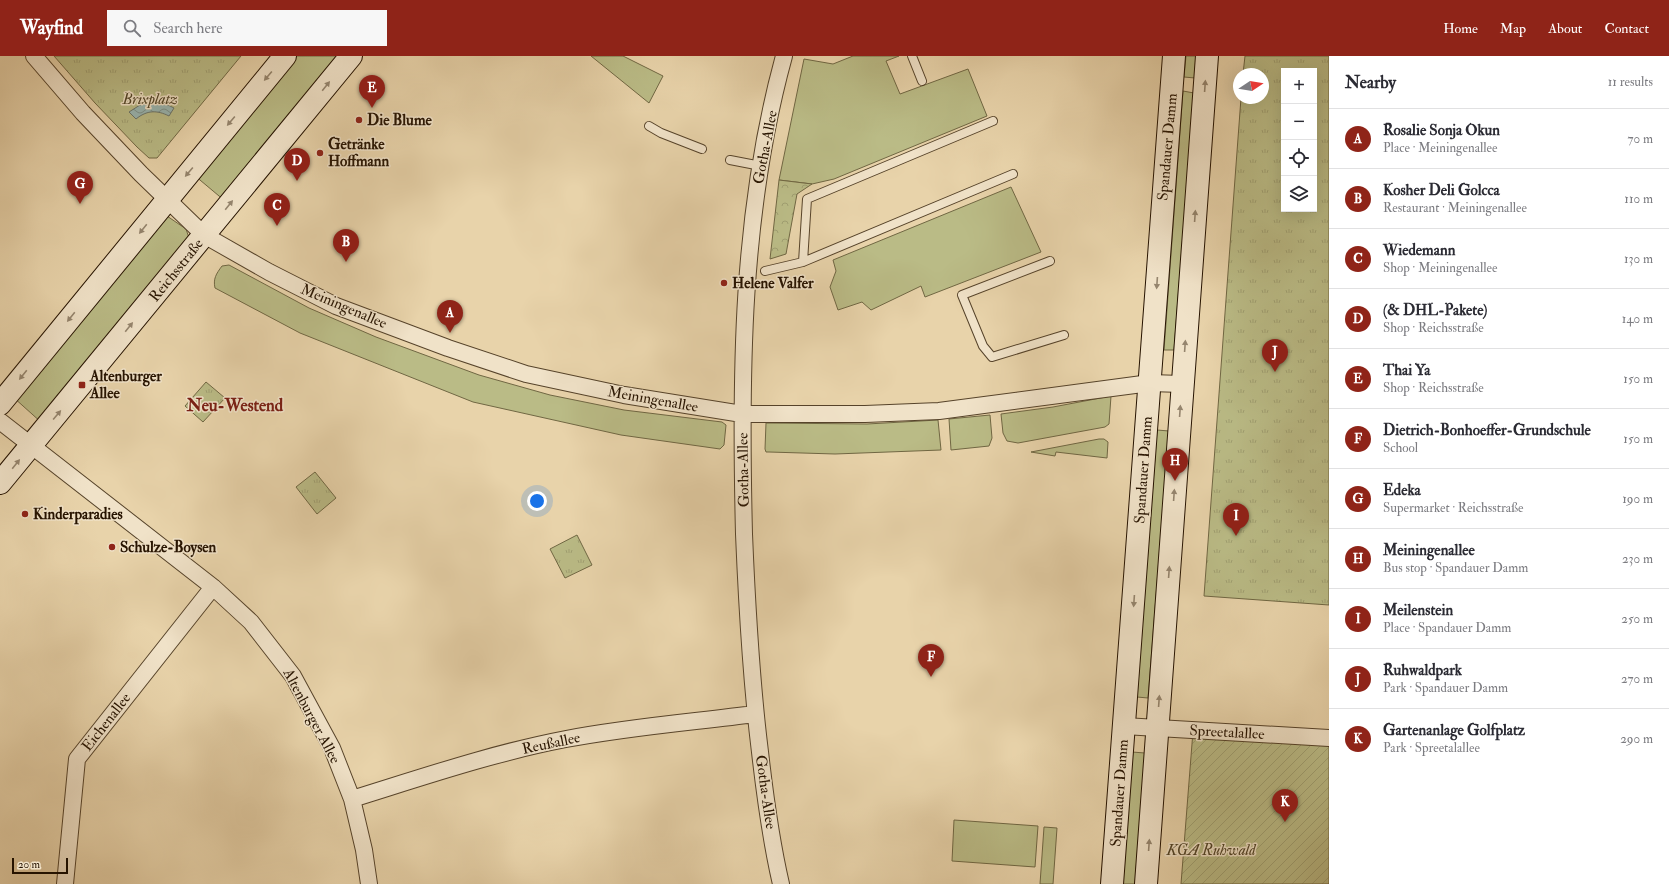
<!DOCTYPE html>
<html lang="en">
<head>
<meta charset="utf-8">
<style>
	body { margin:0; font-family:"IM FELL Double Pica",serif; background:#f7f7f7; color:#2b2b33 }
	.controls { position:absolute; right:12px; top:12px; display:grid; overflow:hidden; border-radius:0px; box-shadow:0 4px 16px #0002 }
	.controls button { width:36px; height:36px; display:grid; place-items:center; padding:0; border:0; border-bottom:1px solid #e1e1e2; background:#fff; color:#2b2b33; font:20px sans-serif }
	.compass { position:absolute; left:1233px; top:12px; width:36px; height:36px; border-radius:50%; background:#fff; box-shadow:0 4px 16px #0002; rotate:78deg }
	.scale { position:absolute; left:12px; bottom:10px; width:56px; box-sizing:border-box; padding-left:4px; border:2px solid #261300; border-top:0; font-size:11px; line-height:14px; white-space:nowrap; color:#261300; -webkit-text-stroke:3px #f0e2c8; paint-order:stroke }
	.you { position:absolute; left:537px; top:445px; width:14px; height:14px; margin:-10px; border:3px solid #fff; border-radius:50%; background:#1a73e8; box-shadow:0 0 0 6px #1a73e833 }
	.badge { display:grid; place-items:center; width:26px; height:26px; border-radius:50%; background:#8f2418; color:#fff; font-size:13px; font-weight:700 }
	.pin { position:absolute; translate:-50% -33px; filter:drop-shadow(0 1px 2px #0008) }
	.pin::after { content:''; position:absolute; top:21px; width:14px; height:12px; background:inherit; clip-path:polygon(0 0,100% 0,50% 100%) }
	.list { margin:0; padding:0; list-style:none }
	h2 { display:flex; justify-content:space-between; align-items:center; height:52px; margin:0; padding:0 16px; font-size:17px }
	h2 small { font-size:13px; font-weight:400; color:#7c7c81 }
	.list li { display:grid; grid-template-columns:26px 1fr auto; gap:12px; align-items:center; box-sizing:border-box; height:60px; padding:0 16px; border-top:1px solid #e1e1e2 }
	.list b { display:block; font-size:15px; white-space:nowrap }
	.list p { margin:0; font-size:13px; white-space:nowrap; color:#7c7c81 }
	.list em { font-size:13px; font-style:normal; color:#7c7c81 }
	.icon { flex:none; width:22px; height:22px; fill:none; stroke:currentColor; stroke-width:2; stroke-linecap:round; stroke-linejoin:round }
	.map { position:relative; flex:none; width:1329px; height:828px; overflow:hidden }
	header { display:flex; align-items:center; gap:24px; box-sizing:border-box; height:56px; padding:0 20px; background:#8f2418; color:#fff }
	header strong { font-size:19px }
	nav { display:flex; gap:22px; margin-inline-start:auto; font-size:14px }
	.search { width:280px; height:36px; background:#f7f7f7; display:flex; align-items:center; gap:10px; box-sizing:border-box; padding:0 14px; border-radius:0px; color:#7c7c81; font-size:15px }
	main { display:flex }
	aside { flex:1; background:#fff }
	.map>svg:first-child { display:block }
	.grass { fill:#babb86; stroke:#706743 }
	.forest { fill:url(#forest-crowns); stroke:#706743 }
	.park { fill:url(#park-tufts); stroke:#706743; fill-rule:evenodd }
	.garden { fill:url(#garden-furrows); stroke:#706743 }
	.water { fill:url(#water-waves); stroke:#6b756b }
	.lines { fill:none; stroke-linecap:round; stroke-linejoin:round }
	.lane-casing { stroke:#56432a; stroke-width:10 }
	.street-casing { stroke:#56432a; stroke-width:18 }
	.secondary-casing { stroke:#261300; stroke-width:24 }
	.lane { stroke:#f0e2c8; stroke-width:8 }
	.street { stroke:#f0e2c8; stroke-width:16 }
	.secondary { stroke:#f0e2c8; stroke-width:22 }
	.oneway { fill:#95856e }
	.poi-dot { fill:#8f2418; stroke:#f0e2c8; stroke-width:1.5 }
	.labels { text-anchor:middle; stroke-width:3; stroke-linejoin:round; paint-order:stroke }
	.park-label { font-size:15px; font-style:italic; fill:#524528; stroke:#f0e2c8 }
	.poi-label { font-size:15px; font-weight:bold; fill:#261300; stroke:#f0e2c8; text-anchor:start }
	.street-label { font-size:15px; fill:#261300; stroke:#f0e2c8 }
	.quarter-label { font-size:17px; font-weight:bold; fill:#7a1f14; stroke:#f0e2c8 }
</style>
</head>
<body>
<header>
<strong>Wayfind</strong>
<div class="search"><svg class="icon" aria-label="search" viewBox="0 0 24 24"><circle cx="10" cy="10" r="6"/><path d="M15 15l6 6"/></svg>Search here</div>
<nav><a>Home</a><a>Map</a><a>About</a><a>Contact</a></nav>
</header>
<main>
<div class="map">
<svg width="1329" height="828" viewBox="0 0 1329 828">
	<defs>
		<pattern id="forest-crowns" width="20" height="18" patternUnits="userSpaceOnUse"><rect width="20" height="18" fill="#babb86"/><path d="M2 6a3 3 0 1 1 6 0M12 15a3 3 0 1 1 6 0" fill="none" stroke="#a0a072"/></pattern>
		<pattern id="park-tufts" width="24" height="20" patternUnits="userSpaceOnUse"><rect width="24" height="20" fill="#babb86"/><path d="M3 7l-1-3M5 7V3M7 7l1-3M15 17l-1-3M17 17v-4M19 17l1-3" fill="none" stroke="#a0a072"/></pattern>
		<pattern id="garden-furrows" width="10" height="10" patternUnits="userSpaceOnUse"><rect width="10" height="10" fill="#babb86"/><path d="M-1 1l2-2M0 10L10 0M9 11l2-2" fill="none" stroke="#a0a072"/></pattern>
		<pattern id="water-waves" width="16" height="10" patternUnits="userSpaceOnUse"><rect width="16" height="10" fill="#99b6b2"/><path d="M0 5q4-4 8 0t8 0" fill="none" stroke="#7d938e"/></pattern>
	</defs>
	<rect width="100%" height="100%" fill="#e8d3aa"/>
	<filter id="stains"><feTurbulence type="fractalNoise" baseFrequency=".005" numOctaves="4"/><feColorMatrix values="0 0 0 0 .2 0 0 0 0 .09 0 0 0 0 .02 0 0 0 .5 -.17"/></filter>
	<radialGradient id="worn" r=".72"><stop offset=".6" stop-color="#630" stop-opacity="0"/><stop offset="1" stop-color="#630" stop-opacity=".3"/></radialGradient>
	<path class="grass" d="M 291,0 L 342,0 L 225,145 L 194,119 Z
		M 591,0 L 623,0 L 663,20 L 649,47 Z
		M 853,0 L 899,0 L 886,5 L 900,38 L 968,13 L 987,60 L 834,123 L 812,128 L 779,124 L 804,3 L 833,8 Z
		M 1186,0 L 1197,0 L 1195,22 L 1184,21 Z
		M 1183,35 L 1194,37 L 1174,294 L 1164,294 Z
		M 1011,131 L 1041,196 L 925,241 L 921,230 L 871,254 L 862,246 L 838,254 L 830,231 L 836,215 L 833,204 Z
		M 167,160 L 186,173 L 189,182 L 42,367 L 13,341 Z
		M 229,209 L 309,252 L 376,281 L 479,319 L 550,339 L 624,354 L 722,366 L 726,369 L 724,389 L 720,393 L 621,379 L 473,346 L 300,277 L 215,232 C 213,223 216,218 222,210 Z
		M 1111,340 L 1109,368 L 1105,371 L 1018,387 L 1007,385 L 1003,377 L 1001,358 L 1053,351 Z
		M 990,359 L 992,382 L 989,390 L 951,394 L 949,363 Z
		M 938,364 L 941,394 L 835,398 L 769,396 L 766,396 L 765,393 L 766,367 L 867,368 Z
		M 1157,374 L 1169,375 L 1148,642 L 1137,641 Z
		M 1099,383 L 1104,383 L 1108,386 L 1107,402 L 1056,396 L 1055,400 L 1031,396 Z
		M 1132,696 L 1145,697 L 1135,828 L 1122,828 Z
		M 954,764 L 1038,770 L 1035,811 L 952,805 Z
		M 1044,771 L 1057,772 L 1053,828 L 1040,828 Z"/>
	<path class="forest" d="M 779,124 L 812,128 L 797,138 L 786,198 L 770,203 Z"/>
	<path class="park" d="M 54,0 L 241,0 L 157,102 L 149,102 L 137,91 L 95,47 Z
		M 1245,0 L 1329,0 L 1329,549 L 1204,540 L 1241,42 L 1263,42 L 1263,18 L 1243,18 ZM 1284,15 L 1314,15 L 1314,153 L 1284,153 Z
		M 206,326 L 225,342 L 203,366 L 185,350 Z
		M 315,416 L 336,442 L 317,458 L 296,431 Z
		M 577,479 L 592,509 L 565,522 L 550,493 Z"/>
	<path class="garden" d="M 1193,675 L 1329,682 L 1329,828 L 1181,828 Z"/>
	<path class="water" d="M 153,46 L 166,48 L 174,52 L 169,60 C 157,54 147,54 136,63 L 129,56 L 140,49 Z"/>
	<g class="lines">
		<defs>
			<path id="lane" d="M 912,0 L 922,25
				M 649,70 L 661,77 L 702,93
				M 730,104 L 761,110
				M 1050,205 L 962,239 L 983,290 L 992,301 L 1064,279
				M 803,206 L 807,143 L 993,65
				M 765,215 L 803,206 L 1013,118"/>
			<path id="street" d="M 34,0 L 83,57 L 141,118 L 204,179 L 269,216 L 336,250 L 448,292 L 526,318 L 624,339 L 742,358 L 865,358 L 939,355 L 1150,327 L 1182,328
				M 0,365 L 213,531 L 251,566 L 293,620 L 332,692 L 352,743 L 364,794 L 369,828
				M 1124,670 L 1329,682
				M 352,743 C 423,721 493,697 566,683 C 628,671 692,666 755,658
				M 65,828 L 77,703 L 213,531
				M 781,828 C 771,785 765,740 760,696 C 751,623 747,551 744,478 C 740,318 741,156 784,0"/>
			<path id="secondary" d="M 0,348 L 285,0
				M 0,427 L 351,0
				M 1112,828 L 1174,0
				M 1146,828 L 1207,0"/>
		</defs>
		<use href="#lane" class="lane-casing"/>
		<use href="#street" class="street-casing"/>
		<use href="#secondary" class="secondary-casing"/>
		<use href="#lane" class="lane"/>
		<use href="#street" class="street"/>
		<use href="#secondary" class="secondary"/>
	</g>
	<defs><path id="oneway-solid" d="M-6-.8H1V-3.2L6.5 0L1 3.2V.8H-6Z"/></defs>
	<g class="oneway">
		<use href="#oneway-solid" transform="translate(268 20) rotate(130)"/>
		<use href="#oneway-solid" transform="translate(326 30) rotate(-51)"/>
		<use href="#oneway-solid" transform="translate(1205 30) rotate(-86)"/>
		<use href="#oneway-solid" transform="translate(231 65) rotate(130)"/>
		<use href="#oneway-solid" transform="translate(189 116) rotate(130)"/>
		<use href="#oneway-solid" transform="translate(229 149) rotate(-51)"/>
		<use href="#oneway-solid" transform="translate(1195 160) rotate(-86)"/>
		<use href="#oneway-solid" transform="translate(143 173) rotate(129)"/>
		<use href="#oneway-solid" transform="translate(1157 227) rotate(94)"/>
		<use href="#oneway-solid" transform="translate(71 261) rotate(129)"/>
		<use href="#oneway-solid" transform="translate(129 271) rotate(-51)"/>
		<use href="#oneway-solid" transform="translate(1185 290) rotate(-86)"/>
		<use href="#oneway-solid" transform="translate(23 319) rotate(129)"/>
		<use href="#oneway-solid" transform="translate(1180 355) rotate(-86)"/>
		<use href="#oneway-solid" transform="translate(57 359) rotate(-50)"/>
		<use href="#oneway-solid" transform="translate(16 408) rotate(-51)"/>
		<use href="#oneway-solid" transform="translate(1174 439) rotate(-86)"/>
		<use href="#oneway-solid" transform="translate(1169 516) rotate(-86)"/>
		<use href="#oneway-solid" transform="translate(1134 545) rotate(94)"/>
		<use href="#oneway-solid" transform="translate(1159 645) rotate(-86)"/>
		<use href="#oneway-solid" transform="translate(1149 789) rotate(-86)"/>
	</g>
	<g class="poi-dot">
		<circle cx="359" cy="64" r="4"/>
		<circle cx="320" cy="97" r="4"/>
		<circle cx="724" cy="227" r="4"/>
		<rect x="78" y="325" width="8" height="8" rx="2"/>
		<circle cx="25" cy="458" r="4"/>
		<circle cx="112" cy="491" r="4"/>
	</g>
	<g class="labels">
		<g class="park-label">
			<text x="150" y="48">Brixplatz</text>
			<text x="1211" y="799">KGA Ruhwald</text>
		</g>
		<g class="poi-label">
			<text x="367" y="69">Die Blume</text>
			<text x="328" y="93">Getränke<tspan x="328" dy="17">Hoffmann</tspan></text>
			<text x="732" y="232">Helene Valfer</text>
			<text x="90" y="325">Altenburger<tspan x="90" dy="17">Allee</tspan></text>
			<text x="33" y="463">Kinderparadies</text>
			<text x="120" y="496">Schulze-Boysen</text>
		</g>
		<g class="street-label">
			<text transform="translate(765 91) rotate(-79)" y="5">Gotha-Allee</text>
			<text transform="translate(1167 91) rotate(-85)" y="5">Spandauer Damm</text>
			<text transform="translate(176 214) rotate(-51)" y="5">Reichsstraße</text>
			<text transform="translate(344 250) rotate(23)" y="5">Meiningenallee</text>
			<text transform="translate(653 343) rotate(10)" y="5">Meiningenallee</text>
			<text transform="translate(743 414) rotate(-91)" y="5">Gotha-Allee</text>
			<text transform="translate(1143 414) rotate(-86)" y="5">Spandauer Damm</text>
			<text transform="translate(312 660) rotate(62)" y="5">Altenburger Allee</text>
			<text transform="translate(106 666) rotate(-52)" y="5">Eichenallee</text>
			<text transform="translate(1227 676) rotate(3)" y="5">Spreetalallee</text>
			<text transform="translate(551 687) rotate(-12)" y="5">Reußallee</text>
			<text transform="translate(766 736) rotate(82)" y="5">Gotha-Allee</text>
			<text transform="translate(1119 737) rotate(-86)" y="5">Spandauer Damm</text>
		</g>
		<g class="quarter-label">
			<text x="235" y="355">Neu-Westend</text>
		</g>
	</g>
	<rect width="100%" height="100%" filter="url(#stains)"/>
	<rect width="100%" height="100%" fill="url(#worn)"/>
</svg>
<div class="controls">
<button>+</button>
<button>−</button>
<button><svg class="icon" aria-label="locate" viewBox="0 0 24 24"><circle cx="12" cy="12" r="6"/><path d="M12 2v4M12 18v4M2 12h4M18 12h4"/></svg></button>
<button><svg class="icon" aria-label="layers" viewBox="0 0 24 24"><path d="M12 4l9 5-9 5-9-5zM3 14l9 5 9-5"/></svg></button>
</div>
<svg class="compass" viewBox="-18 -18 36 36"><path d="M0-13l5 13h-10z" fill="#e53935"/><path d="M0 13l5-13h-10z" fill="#7c7c81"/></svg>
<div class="scale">20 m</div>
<div class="you"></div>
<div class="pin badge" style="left:450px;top:277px">A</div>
<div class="pin badge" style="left:346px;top:206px">B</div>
<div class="pin badge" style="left:277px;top:170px">C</div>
<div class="pin badge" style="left:297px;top:125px">D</div>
<div class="pin badge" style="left:372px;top:52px">E</div>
<div class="pin badge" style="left:931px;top:621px">F</div>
<div class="pin badge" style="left:80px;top:148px">G</div>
<div class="pin badge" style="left:1175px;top:425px">H</div>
<div class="pin badge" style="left:1236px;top:480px">I</div>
<div class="pin badge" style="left:1275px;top:316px">J</div>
<div class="pin badge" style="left:1285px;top:766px">K</div>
</div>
<aside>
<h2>Nearby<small>11 results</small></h2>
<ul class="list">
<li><span class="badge">A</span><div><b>Rosalie Sonja Okun</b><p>Place · Meiningenallee</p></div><em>70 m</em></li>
<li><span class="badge">B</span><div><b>Kosher Deli Golcca</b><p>Restaurant · Meiningenallee</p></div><em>110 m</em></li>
<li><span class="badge">C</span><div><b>Wiedemann</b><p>Shop · Meiningenallee</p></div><em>130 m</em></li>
<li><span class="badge">D</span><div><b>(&amp; DHL-Pakete)</b><p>Shop · Reichsstraße</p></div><em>140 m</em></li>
<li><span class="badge">E</span><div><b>Thai Ya</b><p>Shop · Reichsstraße</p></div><em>150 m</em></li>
<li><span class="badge">F</span><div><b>Dietrich-Bonhoeffer-Grundschule</b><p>School</p></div><em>150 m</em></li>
<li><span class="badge">G</span><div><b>Edeka</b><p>Supermarket · Reichsstraße</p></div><em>190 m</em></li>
<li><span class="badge">H</span><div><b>Meiningenallee</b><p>Bus stop · Spandauer Damm</p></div><em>230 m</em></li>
<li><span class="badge">I</span><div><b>Meilenstein</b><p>Place · Spandauer Damm</p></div><em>250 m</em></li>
<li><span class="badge">J</span><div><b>Ruhwaldpark</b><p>Park · Spandauer Damm</p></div><em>270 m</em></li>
<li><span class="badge">K</span><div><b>Gartenanlage Golfplatz</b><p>Park · Spreetalallee</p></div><em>290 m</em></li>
</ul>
</aside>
</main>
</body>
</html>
